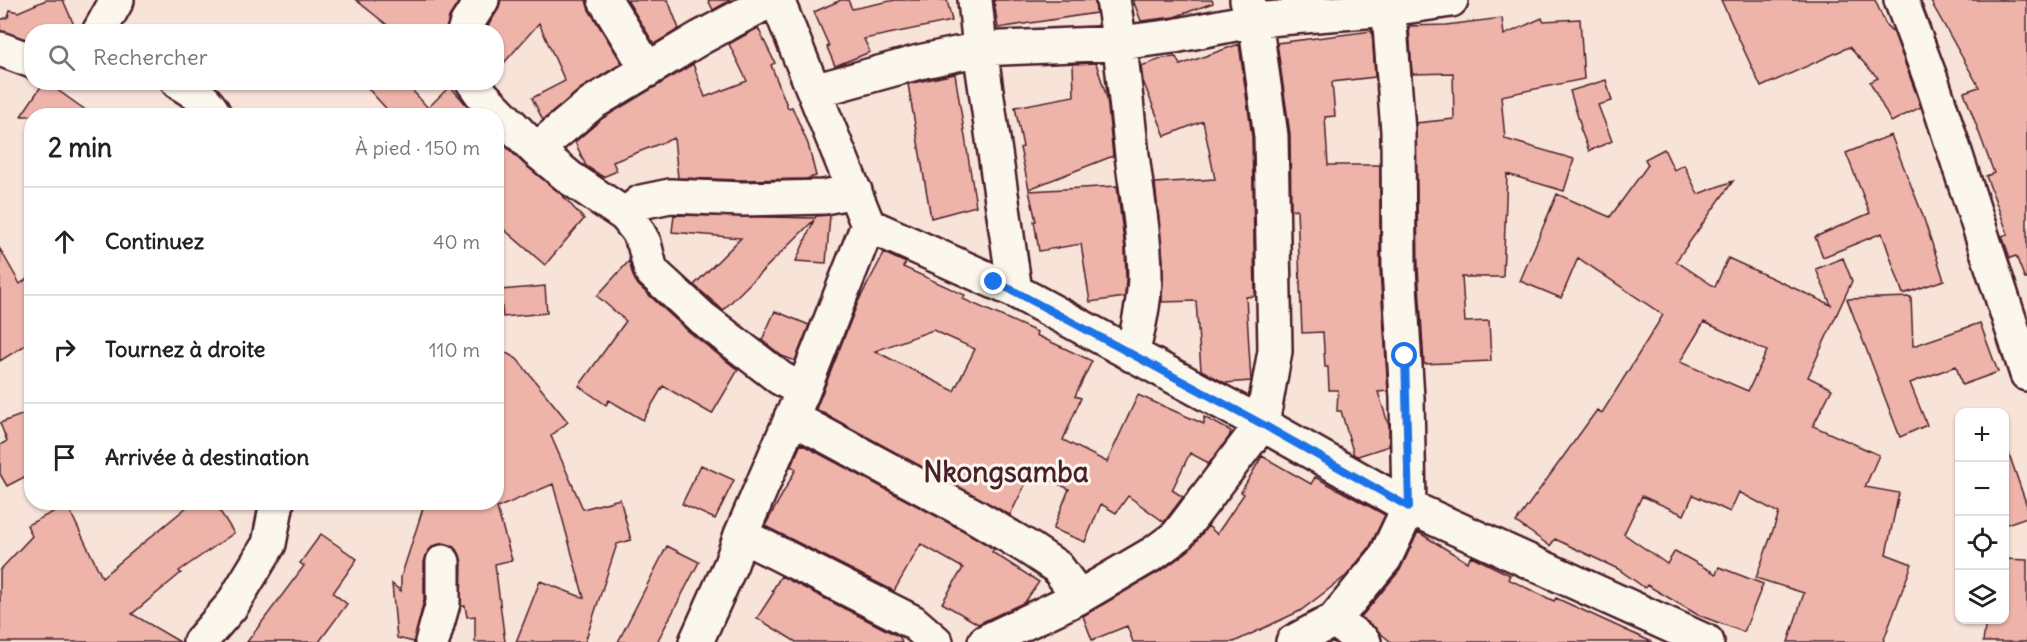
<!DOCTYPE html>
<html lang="fr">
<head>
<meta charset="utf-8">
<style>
	body { margin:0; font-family:Delius,sans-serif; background:#f6f6f6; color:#222 }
	.controls { position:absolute; right:18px; bottom:18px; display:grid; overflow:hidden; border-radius:12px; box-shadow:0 2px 4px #0004 }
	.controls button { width:54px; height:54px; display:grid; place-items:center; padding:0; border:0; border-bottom:2px solid #e0e0e0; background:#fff; color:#222; font:30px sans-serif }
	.stop { position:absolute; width:18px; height:18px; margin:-14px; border:4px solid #1a73e8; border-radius:50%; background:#fff }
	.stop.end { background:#1a73e8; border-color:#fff; box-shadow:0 2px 6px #0008 }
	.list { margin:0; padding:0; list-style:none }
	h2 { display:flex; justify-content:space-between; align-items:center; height:78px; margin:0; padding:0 24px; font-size:26px }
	h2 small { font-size:20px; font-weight:400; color:#767676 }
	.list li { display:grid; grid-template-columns:39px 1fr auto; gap:18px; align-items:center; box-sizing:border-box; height:108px; padding:0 24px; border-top:2px solid #e0e0e0 }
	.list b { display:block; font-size:22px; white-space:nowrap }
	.list em { font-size:20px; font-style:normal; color:#767676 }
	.icon { flex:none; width:33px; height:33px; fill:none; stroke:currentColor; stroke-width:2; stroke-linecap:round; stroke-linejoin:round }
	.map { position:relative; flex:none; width:2027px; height:642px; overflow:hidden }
	.search { position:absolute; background:#fff; box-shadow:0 2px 4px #0004; left:24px; top:24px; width:480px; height:66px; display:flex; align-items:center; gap:15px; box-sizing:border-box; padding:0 21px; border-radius:24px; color:#767676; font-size:22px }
	.panel { position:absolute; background:#fff; box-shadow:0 2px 4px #0004; left:24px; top:108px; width:480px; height:402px; border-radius:24px }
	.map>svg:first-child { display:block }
	.building { fill:#eeb3a9; stroke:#4a1f2b; stroke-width:1.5; fill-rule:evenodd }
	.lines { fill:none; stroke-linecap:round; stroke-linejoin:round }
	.minor-casing { stroke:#4a1f2b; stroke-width:38 }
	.minor { stroke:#fbf7ec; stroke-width:33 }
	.route { stroke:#1a73e8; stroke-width:8 }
	.labels { text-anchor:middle; stroke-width:6; stroke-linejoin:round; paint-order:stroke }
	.town-label { font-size:28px; font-weight:bold; fill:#4a1f2b; stroke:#fbf7ec }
</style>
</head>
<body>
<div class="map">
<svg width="2027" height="642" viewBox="0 0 2027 642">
	<rect width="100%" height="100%" fill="#f7e3d8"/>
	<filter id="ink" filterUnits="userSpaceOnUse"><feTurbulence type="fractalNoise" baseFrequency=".0167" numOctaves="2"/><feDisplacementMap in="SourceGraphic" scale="12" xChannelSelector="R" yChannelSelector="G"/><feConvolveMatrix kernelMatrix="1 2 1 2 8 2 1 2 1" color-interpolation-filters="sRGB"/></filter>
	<g filter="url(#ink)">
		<path class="building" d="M 46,0 L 63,0 L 77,32 L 32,32 L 32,41 L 0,31 L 0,20 L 8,17 L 10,10 L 18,12 Z
			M 356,0 L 460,0 L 449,17 L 446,32 L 396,32 Z
			M 501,0 L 586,0 L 589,10 L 622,63 L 580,89 L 543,120 L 532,98 L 565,81 L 539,23 L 496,72 L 496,32 L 484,32 L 498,10 Z
			M 627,0 L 668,0 L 679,29 L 654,44 Z
			M 708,0 L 731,0 L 713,10 Z
			M 841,0 L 848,0 L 852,9 L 895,0 L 947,0 L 952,21 L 864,39 L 870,52 L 835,66 L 827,47 L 829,46 L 814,12 Z
			M 994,0 L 1095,0 L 1096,13 L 998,28 Z
			M 1133,0 L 1212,0 L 1213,3 L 1174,17 L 1141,21 Z
			M 1721,0 L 1875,0 L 1886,25 L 1894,33 L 1921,107 L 1891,122 L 1870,82 L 1878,78 L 1849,47 L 1761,87 Z
			M 1930,0 L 2027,0 L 2027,279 L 2025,279 L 2016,256 L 2010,258 L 2004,241 L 2002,236 L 2008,234 L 1986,176 L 1994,173 L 1964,92 L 1979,87 Z
			M 1502,18 L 1504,35 L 1542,18 L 1543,21 L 1580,19 L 1584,79 L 1501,96 L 1505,139 L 1574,159 L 1564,191 L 1507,174 L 1503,277 L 1462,277 L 1465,322 L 1489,321 L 1491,361 L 1424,364 L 1418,268 L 1416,123 L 1454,119 L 1453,73 L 1412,74 L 1409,26 L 1446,25 Z
			M 758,28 L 775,63 L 771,65 L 788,108 L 792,107 L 808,144 L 816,176 L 806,179 L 743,180 L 678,178 L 674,138 L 613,162 L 617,171 L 603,177 L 586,166 L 575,142 L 603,118 L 693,64 L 705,97 L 747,81 L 729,44 Z
			M 1372,31 L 1375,77 L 1332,82 L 1335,116 L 1325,117 L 1328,165 L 1380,165 L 1380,270 L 1388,391 L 1378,392 L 1389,426 L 1389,446 L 1358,456 L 1354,455 L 1341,411 L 1337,411 L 1338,390 L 1329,390 L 1328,367 L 1325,367 L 1323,332 L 1302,333 L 1297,209 L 1291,210 L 1290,134 L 1277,43 Z
			M 1239,44 L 1252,137 L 1255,296 L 1246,297 L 1251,381 L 1225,383 L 1201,370 L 1196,301 L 1162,302 L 1163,261 L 1155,183 L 1215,179 L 1203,121 L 1165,136 L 1143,81 L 1141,66 L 1164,58 L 1176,57 L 1180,65 Z
			M 1096,63 L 1107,98 L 1113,156 L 1029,189 L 1020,148 L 1023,147 L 1015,107 L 1074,96 L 1073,64 Z
			M 955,74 L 976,206 L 931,218 L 908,84 Z
			M 1606,80 L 1612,101 L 1598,105 L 1612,141 L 1589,151 L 1580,128 L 1581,127 L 1570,91 Z
			M 44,82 L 46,82 L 94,116 L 21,116 Z
			M 362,82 L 405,82 L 428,108 L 450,86 L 476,116 L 393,116 Z
			M 1891,135 L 1922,213 L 1944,280 L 1903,294 L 1882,233 L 1823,257 L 1815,237 L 1870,213 L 1846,153 Z
			M 496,137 L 524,164 L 561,194 L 584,219 L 545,265 L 500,226 L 504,222 L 496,214 Z
			M 1664,149 L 1674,170 L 1684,165 L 1698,194 L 1733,181 L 1676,261 L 1715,287 L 1728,258 L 1831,305 L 1816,269 L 1843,258 L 1852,281 L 1808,377 L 1832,389 L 1813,426 L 1879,455 L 1865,487 L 1899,493 L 1886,554 L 1912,564 L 1883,642 L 1788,642 L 1804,593 L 1756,578 L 1779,513 L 1739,492 L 1730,512 L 1693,495 L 1684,515 L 1642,496 L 1624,534 L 1667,564 L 1675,551 L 1716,574 L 1719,567 L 1763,584 L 1744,632 L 1698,615 L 1647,585 L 1645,588 L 1618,569 L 1555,539 L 1550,546 L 1516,522 L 1597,410 L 1602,413 L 1663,315 L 1578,258 L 1561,298 L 1520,281 L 1557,194 L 1610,217 L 1648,165 L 1645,159 ZM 1704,322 L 1767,351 L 1748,391 L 1680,362 Z
			M 1117,186 L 1125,249 L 1126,278 L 1125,297 L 1090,302 L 1081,244 L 1039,251 L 1034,221 L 1036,221 L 1029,191 Z
			M 674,215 L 815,218 L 816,216 L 830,215 L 826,263 L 796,261 L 814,220 L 723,310 L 694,285 L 741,238 L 672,232 Z
			M 0,249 L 20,284 L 32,275 L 32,341 L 0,361 Z
			M 884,253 L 906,263 L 903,267 L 965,295 L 963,299 L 1037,332 L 1036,335 L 1092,361 L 1075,396 L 1081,398 L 1063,440 L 1107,462 L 1138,395 L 1204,424 L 1204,417 L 1231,431 L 1229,437 L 1207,466 L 1207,462 L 1190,453 L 1172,490 L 1183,497 L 1164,522 L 1128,496 L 1116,513 L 1101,504 L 1085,542 L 1053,529 L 1069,489 L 1032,471 L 1010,515 L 816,409 L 858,302 ZM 933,330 L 975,349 L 954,391 L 875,351 Z
			M 629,261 L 633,276 L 638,285 L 688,331 L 738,370 L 712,414 L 663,386 L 643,420 L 609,400 L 606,405 L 579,386 L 626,321 L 597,296 Z
			M 545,286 L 547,313 L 503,317 L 500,290 Z
			M 1911,297 L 1913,346 L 1980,323 L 1998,372 L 1962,385 L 1956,366 L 1910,383 L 1927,425 L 1900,437 L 1847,299 Z
			M 775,311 L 809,325 L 795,361 L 782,356 L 762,340 Z
			M 503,351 L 517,359 L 568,422 L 551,436 L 583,509 L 620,499 L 631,540 L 617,544 L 585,642 L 516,642 L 540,581 L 584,598 L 553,484 L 497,508 L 512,560 L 495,564 L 505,642 L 475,642 L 475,616 L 467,617 L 465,606 L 461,606 L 462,562 L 459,553 L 453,546 L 444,543 L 433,546 L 427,553 L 424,562 L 424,600 L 414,642 L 397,638 L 392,584 L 401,591 L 401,577 L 425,502 L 496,502 L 496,506 L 496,364 Z
			M 32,411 L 32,473 L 7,486 L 0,474 L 0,445 L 7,441 L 0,423 Z
			M 801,444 L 964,531 L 994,549 L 992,552 L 1039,582 L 1025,602 L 978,624 L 942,603 L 963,568 L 921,544 L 894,591 L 765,526 L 796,469 L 791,466 Z
			M 2004,451 L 2008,451 L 2027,506 L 2027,517 L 2004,525 Z
			M 1262,456 L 1311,484 L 1315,477 L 1385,515 L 1369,548 L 1346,576 L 1300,611 L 1234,642 L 1133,642 L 1127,626 L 1092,640 L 1083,616 L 1165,568 L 1188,551 L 1208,526 L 1217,534 L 1244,494 L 1241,492 Z
			M 701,465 L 734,480 L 715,519 L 682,504 Z
			M 193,502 L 214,502 L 234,533 L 179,571 L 181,573 L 132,614 L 180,642 L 0,642 L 0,570 L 32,536 L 27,525 L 67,505 L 102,577 Z
			M 1418,532 L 1467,562 L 1471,556 L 1510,575 L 1508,579 L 1554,601 L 1556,598 L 1652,642 L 1391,642 L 1361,617 L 1400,570 Z
			M 321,534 L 357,559 L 333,593 L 347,604 L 319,642 L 247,642 L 304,566 L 300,563 Z
			M 667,546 L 699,562 L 657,642 L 618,642 Z
			M 2004,559 L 2027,560 L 2027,642 L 1983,642 L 1986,620 L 2004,620 Z
			M 781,576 L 900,637 L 902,642 L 796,642 L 757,618 L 774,592 L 772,591 Z"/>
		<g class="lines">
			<defs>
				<path id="minor" d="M 605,0 L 648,70
					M 777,0 L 868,225 L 1015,291 L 1262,424 L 1409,507 L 1707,642
					M 975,0 L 980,49 L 1015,291
					M 1113,0 C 1122,52 1126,103 1132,155 C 1137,196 1145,237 1145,278 C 1144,304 1138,330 1132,355
					M 1901,0 L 1933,85 L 2027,374
					M 99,32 L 117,0
					M 464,32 L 467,23 L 482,0
					M 0,49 L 32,61
					M 178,82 C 193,91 207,99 215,116
					M 473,82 L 483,96 L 536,150 L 570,178 L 625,215 L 637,230 L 644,243 L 651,271 L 663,282 L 701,317 L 780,378 L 803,391
					M 814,91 L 919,62 L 980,49 L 1120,43 L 1174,36 L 1255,20 L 1247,0
					M 536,150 L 592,103 L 700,38 L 771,0
					M 625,215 L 641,202 L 670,196 L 743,199 L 824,197 L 855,191
					M 791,417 L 973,515 L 1027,547 L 1057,567 L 1079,597
					M 741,535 L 913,622 L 936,642
					M 1334,620 L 1364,642
					M 200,642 L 232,605 L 269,544 L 277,502
					M 432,642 L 443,603 L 443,562
					M 696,642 L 731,564 L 741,535 L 803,391 L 868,225
					M 985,642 L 1079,597 L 1154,553 L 1177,536 L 1262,424 L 1275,351 L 1271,136 L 1255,20 L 1390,9 L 1451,0
					M 1293,642 L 1334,620 L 1385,558 L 1409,507 L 1407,398 L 1399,269 L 1398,131 L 1388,0"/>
			</defs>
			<use href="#minor" class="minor-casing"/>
			<use href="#minor" class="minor"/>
		</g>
	</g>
	<g class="lines" filter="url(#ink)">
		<path class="route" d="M 994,282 L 1014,291 L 1262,424 L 1409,507 L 1405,356"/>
	</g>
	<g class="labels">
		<g class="town-label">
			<text x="1006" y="482">Nkongsamba</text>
		</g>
	</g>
</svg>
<div class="controls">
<button>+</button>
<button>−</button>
<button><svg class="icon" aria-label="locate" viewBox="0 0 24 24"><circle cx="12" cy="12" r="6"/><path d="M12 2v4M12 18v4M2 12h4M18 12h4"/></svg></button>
<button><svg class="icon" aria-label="layers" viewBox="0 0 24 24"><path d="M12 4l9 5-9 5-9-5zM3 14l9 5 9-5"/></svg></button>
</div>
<div class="stop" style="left:1405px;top:356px"></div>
<div class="stop end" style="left:994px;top:282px"></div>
<div class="search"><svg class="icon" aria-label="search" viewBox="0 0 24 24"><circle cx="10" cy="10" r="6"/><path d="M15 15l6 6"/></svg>Rechercher</div>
<section class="panel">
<h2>2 min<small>À pied · 150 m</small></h2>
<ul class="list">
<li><svg class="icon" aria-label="ahead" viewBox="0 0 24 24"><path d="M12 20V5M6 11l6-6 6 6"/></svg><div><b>Continuez</b></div><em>40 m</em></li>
<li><svg class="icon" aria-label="right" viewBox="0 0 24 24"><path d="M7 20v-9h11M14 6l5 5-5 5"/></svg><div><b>Tournez à droite</b></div><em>110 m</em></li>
<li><svg class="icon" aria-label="arrive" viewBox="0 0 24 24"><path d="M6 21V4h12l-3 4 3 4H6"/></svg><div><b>Arrivée à destination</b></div></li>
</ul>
</section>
</div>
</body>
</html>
